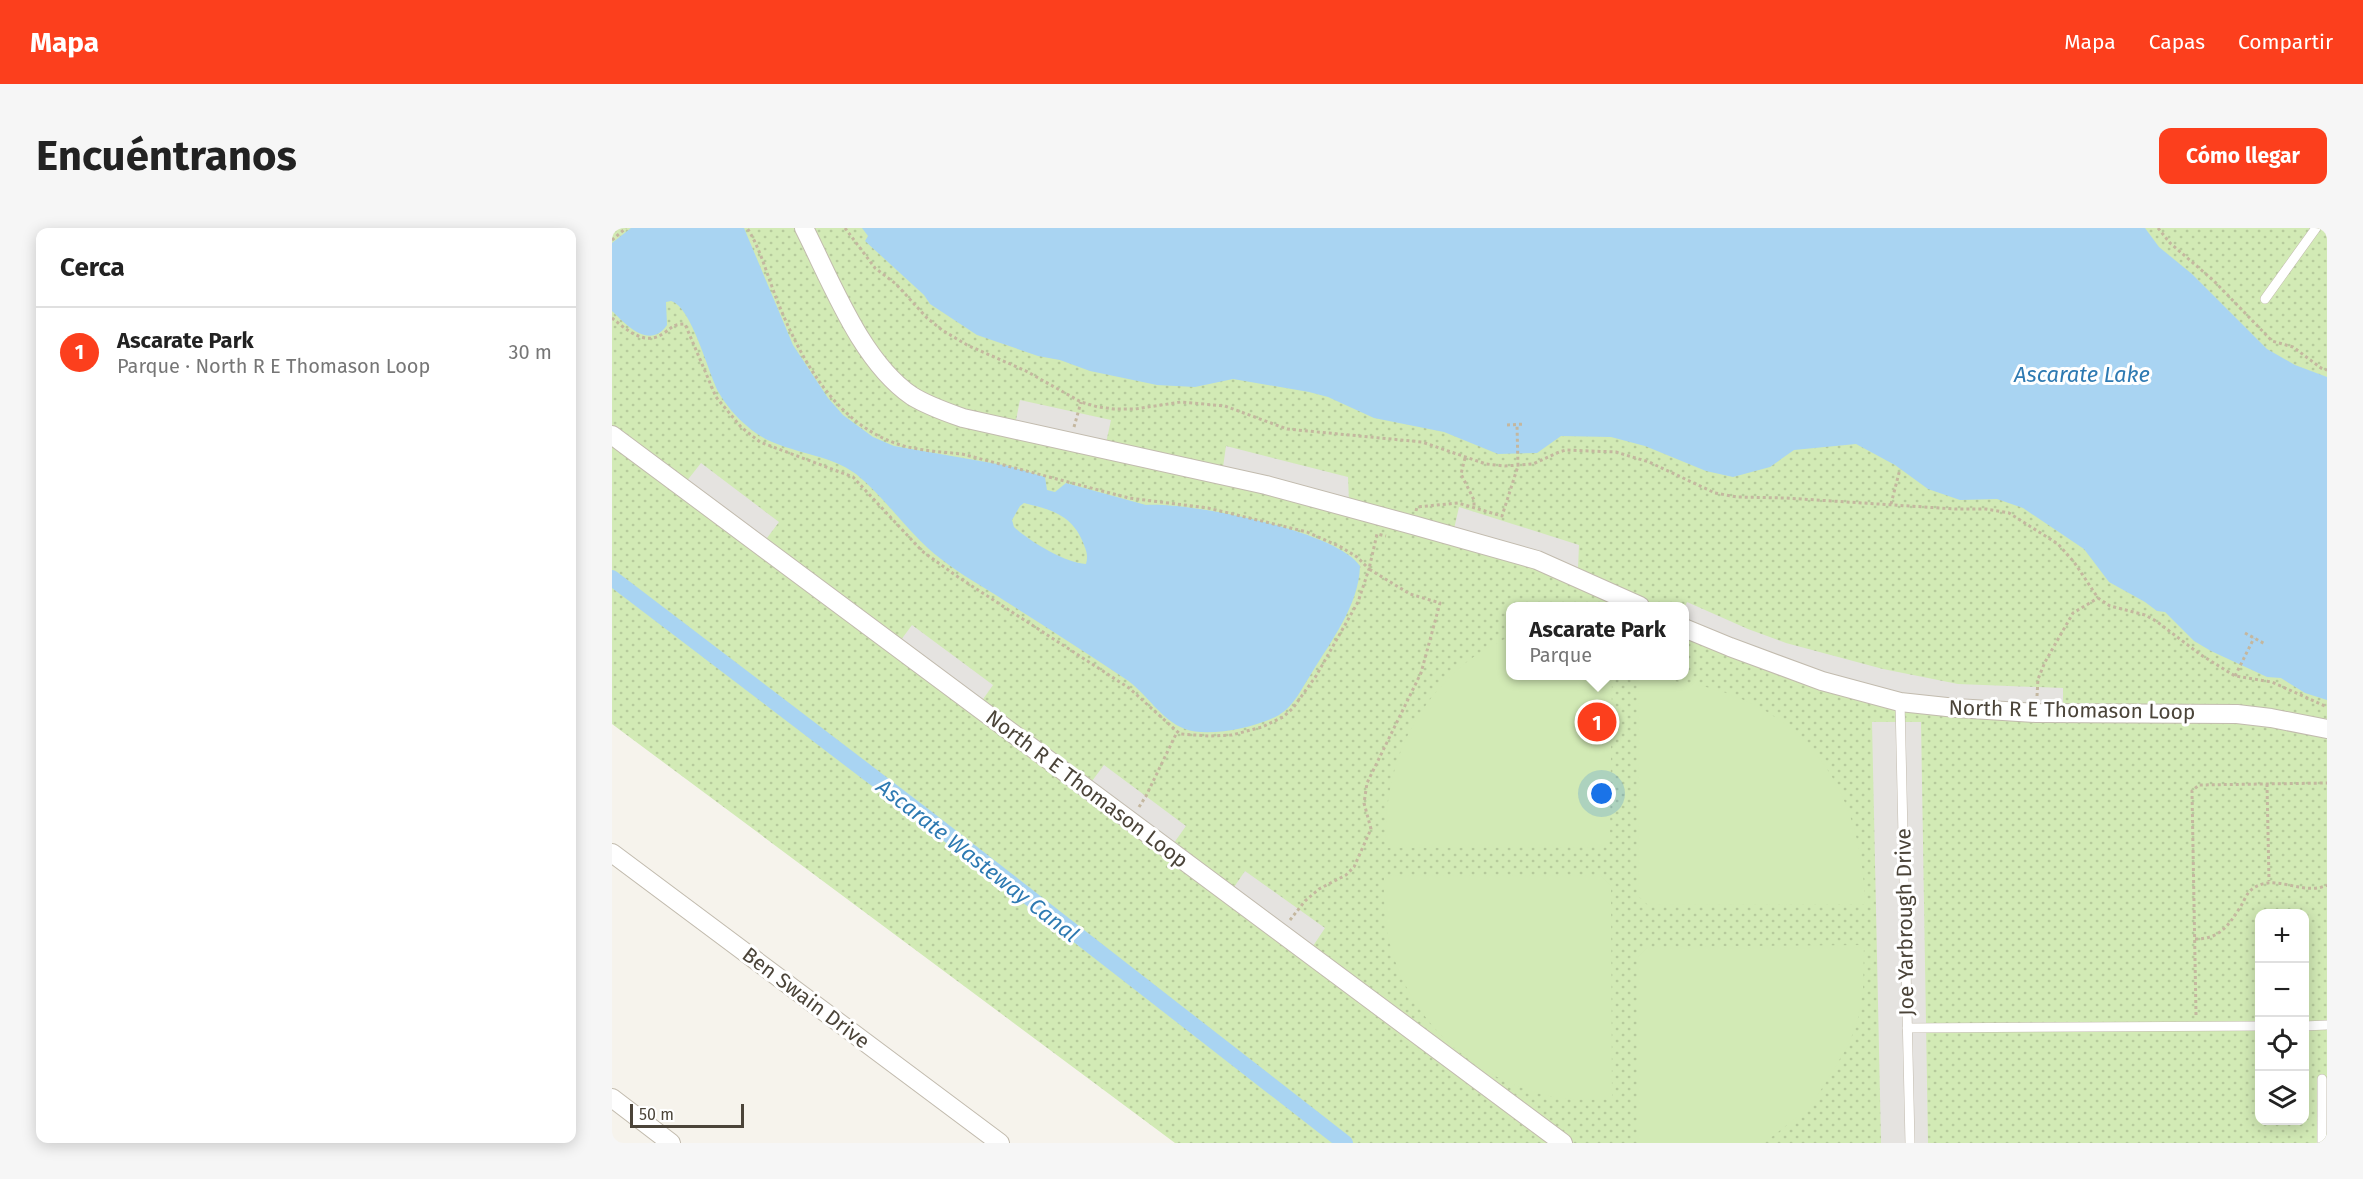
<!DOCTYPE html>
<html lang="es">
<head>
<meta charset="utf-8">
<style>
	body { margin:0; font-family:"Fira Sans",sans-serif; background:#f6f6f6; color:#222 }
	.controls { position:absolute; right:18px; bottom:18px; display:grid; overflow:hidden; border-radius:12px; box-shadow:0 3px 15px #0003 }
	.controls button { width:54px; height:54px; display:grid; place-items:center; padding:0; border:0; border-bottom:2px solid #e0e0e0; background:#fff; color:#222; font:30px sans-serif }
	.scale { position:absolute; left:18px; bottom:15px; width:114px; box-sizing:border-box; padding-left:6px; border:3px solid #4b4439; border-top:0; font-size:16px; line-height:21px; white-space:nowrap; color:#4b4439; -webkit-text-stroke:4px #fff; paint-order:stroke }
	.you { position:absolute; left:990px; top:566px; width:21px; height:21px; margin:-15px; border:4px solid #fff; border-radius:50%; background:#1a73e8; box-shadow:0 0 0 9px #1a73e833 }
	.badge { display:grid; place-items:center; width:39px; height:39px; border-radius:50%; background:#fc3f1d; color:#fff; font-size:20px; font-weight:700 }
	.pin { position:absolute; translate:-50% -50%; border:3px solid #fff; box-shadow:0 2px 6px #0006 }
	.popup { position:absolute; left:894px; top:374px; width:183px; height:78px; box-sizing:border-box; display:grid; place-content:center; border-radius:12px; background:#fff; filter:drop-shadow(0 2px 4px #0005); font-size:20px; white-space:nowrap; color:#767676 }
	.popup b { font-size:22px; color:#222 }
	.popup::after { content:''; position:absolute; left:50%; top:100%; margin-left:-12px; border:12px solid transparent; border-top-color:#fff }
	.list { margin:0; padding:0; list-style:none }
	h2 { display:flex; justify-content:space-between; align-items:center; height:78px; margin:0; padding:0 24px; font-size:26px }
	h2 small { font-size:20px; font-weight:400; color:#767676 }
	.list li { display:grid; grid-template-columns:39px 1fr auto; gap:18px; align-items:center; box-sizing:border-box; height:90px; padding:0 24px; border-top:2px solid #e0e0e0 }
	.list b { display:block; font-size:22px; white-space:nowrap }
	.list p { margin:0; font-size:20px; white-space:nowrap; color:#767676 }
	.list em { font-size:20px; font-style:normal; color:#767676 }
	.icon { flex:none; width:33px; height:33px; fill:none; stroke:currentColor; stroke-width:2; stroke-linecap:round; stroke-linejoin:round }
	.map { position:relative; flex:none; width:1715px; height:915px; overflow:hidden; border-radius:12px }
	header { display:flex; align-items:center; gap:36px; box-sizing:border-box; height:84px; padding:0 30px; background:#fc3f1d; color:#fff }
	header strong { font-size:28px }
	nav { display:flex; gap:33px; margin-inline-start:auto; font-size:21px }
	.intro { display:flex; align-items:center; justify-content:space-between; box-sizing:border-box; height:144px; padding:0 36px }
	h1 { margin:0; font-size:42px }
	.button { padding:15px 27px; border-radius:12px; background:#fc3f1d; color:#fff; font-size:21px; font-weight:700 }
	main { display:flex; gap:36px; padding:0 36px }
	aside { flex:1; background:#fff; border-radius:12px; box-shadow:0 3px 15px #0003 }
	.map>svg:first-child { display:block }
	.park { fill:url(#park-dots); fill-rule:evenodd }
	.pitch { fill:#d2eab5 }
	.parking { fill:#e5e3e0 }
	.water { fill:#a9d4f2; fill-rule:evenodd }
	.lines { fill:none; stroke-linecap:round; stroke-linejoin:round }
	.canal { stroke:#a9d4f2; stroke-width:16 }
	.lane-casing { stroke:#c2bbae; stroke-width:10 }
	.street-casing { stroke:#c2bbae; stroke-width:20 }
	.path { stroke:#c4b79f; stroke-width:3; stroke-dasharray:3 3; stroke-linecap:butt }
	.lane { stroke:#fff; stroke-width:9 }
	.street { stroke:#fff; stroke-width:18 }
	.labels { text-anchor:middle; stroke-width:6; stroke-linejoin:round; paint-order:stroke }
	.street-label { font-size:21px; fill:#4b4439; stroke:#fff }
	.water-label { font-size:22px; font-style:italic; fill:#2e7ab2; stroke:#fff }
</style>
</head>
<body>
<header>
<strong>Mapa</strong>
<nav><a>Mapa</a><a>Capas</a><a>Compartir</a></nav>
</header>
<div class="intro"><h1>Encuéntranos</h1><a class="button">Cómo llegar</a></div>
<main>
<aside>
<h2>Cerca<small></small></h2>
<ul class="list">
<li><span class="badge">1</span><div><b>Ascarate Park</b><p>Parque · North R E Thomason Loop</p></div><em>30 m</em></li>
</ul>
</aside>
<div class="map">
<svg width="1715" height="915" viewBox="0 0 1715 915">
	<defs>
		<pattern id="park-dots" width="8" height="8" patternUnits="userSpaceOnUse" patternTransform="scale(1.5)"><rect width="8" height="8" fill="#d2eab5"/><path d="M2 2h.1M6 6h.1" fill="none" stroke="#b6ca9c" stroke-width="1.8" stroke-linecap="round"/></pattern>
	</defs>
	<rect width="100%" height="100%" fill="#f6f3ec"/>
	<path class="park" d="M 0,0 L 1715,0 L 1715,915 L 563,915 L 0,496 ZM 898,378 L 1072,378 L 1072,448 L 898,448 ZM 1648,686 L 1692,686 L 1692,892 L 1648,892 Z"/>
	<path class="pitch" d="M 898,408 L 898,448 L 1000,448 L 998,610 L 988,619 L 774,620 C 771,548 795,485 851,437 C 865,425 882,417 898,408 Z
		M 1043,451 C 1176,461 1250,544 1253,676 L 1036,677 L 1026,668 L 1027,452 Z
		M 988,647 L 999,658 L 1000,871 C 983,872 966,872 949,870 C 866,857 796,794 777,712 C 772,691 772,669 772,648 Z
		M 1252,717 L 1251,761 L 1246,790 L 1237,816 L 1204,870 L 1185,889 L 1152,915 L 1026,915 L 1026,729 L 1036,719 Z"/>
	<path class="parking" d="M 408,172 L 499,192 L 494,215 L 403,197 Z
		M 614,218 L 736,249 L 737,273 L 611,239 Z
		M 89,235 L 167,294 L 152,314 L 74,254 Z
		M 847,279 L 967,317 L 966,341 L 842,301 Z
		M 1075,374 L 1136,401 L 1174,415 L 1271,441 L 1346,456 L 1451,460 L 1451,480 L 1351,475 L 1270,464 L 1121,415 L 1072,391 L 1072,381 Z
		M 300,397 L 381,457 L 367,477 L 286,416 Z
		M 1260,494 L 1309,494 L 1316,915 L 1269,915 Z
		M 492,537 L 574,598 L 559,619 L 477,557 Z
		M 633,643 L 713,700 L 699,721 L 620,662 Z"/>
	<path class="water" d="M 19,0 L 132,0 L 181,117 L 216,170 L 231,187 L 261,209 L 282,218 L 397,238 L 433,249 L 435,262 L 443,264 L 454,255 L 534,277 C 576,274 724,302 748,338 C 747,377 719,413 699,446 C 690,460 682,478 667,487 C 646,499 596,510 573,501 C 549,492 535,466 515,452 C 475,425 434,399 393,373 C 372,359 349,347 329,331 C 297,307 275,271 244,246 C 212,222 165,226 135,198 C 124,189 114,177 107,165 C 96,145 80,79 59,73 L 54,74 L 55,97 C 38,122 14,97 0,83 L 0,15 ZM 412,275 C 440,282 461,287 472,317 C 475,324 476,329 474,336 C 453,335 417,313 402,299 L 400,292 L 408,278 Z
		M 250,0 L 1533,0 L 1547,19 L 1580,46 L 1655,121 L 1683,137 L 1715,149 L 1715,472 L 1693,465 L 1669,450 L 1655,449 L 1599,423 L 1582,413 L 1553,384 L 1545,383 L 1533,374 L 1497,354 L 1472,321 L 1411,280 L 1385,271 L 1348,272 L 1316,261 L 1283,237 L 1244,216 L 1182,222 L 1158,239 L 1121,249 L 1094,243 L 1033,218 L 999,209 L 949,208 L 925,225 L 886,226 L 832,204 L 762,190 L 716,169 L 697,164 L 621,151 L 583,159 L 545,157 L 478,143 L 448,132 L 426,128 L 365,107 L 318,76 L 312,67 L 253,13 L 256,8 Z"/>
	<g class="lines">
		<path class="canal" d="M 0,350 L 315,590 L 733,915"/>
		<defs>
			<path id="lane" d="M 1653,71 L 1704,0
				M 1288,474 L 1298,915
				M 1692,798 L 1715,797
				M 1295,800 L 1648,798
				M 1710,915 L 1710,851"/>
			<path id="street" d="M 192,0 C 220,55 249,133 300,168 C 316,178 334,184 351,190 L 654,257 L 801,297 L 925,332 L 1028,378
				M 0,207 L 951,915
				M 1072,400 L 1118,419 L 1210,453 L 1288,474 L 1344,480 L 1424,485 L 1625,486 L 1659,490 L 1715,501
				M 0,625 L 388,915
				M 0,870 L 59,915"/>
		</defs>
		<use href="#lane" class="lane-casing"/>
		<use href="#street" class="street-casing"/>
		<path class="path" d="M 233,0 L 263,40 L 284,56 L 315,90 L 330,102 L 355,117 L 414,143 L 469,174 L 486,179 L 502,181 L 523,181 L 569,174 L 613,178 L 675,201 L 810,214 L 874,236 L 893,238 L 921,236 L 947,224 L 954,222 L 1004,224 L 1037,234 L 1103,265 L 1125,269 L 1174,270 L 1343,281 L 1374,281 L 1397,285 L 1446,316 L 1462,334 L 1486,370 L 1498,378 L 1533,387 L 1544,393 L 1589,427 L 1623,448 L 1660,454 L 1715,479
			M 1546,0 L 1558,15 L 1602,53 L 1660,113 L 1681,119 L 1709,140 L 1715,142
			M 0,12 L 14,0
			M 0,90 C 15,102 33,119 52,105 C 61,99 61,96 73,96 L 104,169 L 129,199 L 148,214 L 241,249 L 310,323 L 346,349 L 517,460 L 568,506 L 598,508 L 620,507 L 650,499 L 671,489 L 681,480 L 704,448 L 746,374 L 757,341 L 745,329 L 729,319 L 695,304 L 596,280 L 517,270 L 350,226 C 331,224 311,223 292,218 C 225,199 189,132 165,72 C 156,50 148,19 135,0
			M 895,197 L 913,196
			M 462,199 L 469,174
			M 853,230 L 849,246 L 862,272 L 862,280
			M 1279,276 L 1288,241
			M 804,283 L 805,279 L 846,275 L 890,288 L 906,238 L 905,197
			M 1633,405 L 1653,416
			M 1623,448 L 1642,410
			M 1425,468 L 1426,451 L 1433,434 L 1461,385 L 1486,370
			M 1655,556 L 1657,653
			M 527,579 L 534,568 L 565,504
			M 678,692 L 693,673 L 707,661 L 734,647 L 742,639 L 759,601 L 752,575 L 755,555 L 809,445 L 828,375 L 798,366 L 757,341 L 765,306 L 774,308
			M 1583,711 C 1608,711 1616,698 1629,678 C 1632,673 1635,665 1639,662 C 1662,643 1690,669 1715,657
			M 1584,787 L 1580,563 L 1587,557 L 1715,555"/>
		<use href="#lane" class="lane"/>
		<use href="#street" class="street"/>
	</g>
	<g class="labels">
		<g class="street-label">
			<text transform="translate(1460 482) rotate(1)" y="7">North R E Thomason Loop</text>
			<text transform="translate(475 561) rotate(37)" y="7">North R E Thomason Loop</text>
			<text transform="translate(1293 694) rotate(-91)" y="7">Joe Yarbrough Drive</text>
			<text transform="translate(194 770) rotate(37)" y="7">Ben Swain Drive</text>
		</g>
		<g class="water-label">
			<text x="1470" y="154">Ascarate Lake</text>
			<text transform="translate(366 632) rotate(38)" y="8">Ascarate Wasteway Canal</text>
		</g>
	</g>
</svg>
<div class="controls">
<button>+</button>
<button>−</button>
<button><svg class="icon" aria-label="locate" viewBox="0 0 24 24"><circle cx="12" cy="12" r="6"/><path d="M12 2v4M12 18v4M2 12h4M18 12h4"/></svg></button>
<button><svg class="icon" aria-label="layers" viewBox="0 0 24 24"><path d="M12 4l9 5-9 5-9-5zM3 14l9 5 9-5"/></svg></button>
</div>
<div class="scale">50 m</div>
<div class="you"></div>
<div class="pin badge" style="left:985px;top:494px">1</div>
<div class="popup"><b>Ascarate Park</b>Parque</div>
</div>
</main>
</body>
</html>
